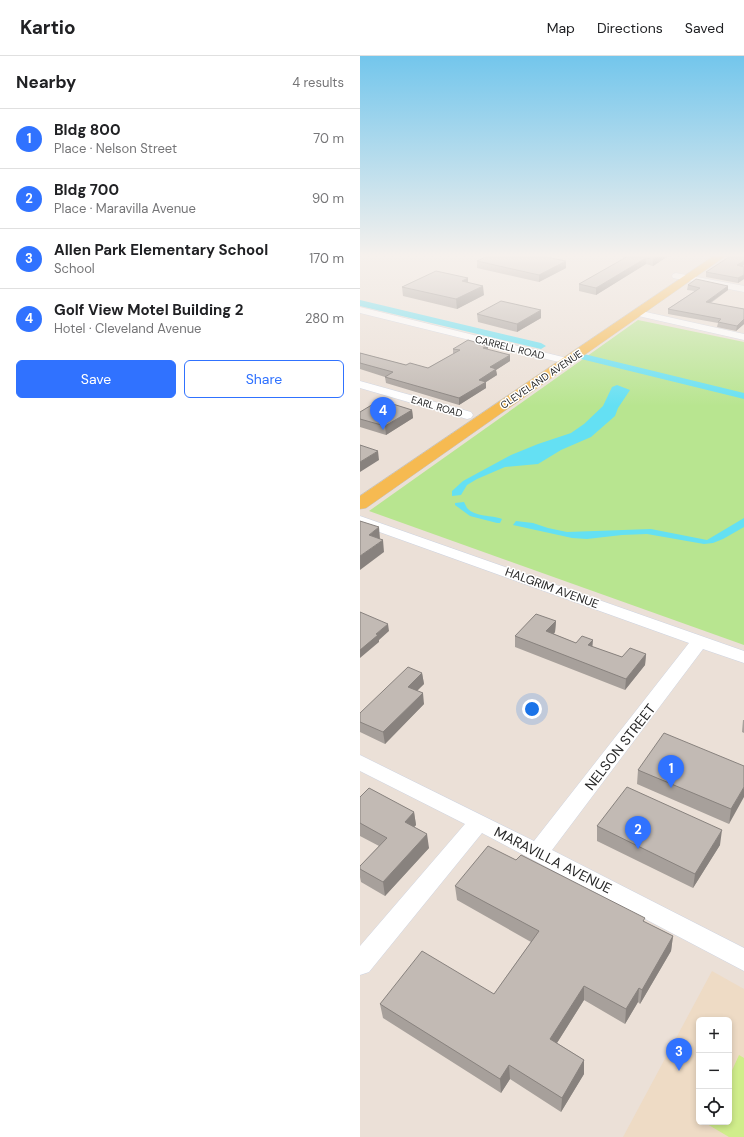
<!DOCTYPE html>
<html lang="en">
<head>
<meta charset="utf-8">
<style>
	body { margin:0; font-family:"DM Sans",sans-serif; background:#f2f2f2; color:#202124 }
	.controls { position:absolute; right:12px; bottom:12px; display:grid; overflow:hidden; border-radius:6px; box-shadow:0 2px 6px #0003 }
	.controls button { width:36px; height:36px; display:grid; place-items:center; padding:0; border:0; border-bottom:1px solid #e0e0e0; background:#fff; color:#202124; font:20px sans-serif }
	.you { position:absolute; left:172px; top:653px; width:14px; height:14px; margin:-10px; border:3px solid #fff; border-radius:50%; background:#1a73e8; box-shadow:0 0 0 6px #1a73e833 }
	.badge { display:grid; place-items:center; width:26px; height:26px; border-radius:50%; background:#3072ff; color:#fff; font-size:13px; font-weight:700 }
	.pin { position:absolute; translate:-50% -33px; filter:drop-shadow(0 1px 2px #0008) }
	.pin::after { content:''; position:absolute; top:21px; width:14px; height:12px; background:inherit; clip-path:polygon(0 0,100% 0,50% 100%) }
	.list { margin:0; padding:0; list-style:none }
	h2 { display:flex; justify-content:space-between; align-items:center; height:52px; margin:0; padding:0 16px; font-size:17px }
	h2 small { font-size:13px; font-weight:400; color:#757577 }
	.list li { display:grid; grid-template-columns:26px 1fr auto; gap:12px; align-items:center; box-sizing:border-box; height:60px; padding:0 16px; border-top:1px solid #e0e0e0 }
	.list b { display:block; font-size:15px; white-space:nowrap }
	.list p { margin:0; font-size:13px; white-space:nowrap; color:#757577 }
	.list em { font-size:13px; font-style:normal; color:#757577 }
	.actions { display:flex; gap:8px; padding:12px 16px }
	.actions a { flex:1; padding:9px 0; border:1px solid #3072ff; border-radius:6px; text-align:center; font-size:14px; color:#3072ff }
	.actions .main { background:#3072ff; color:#fff }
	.icon { flex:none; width:22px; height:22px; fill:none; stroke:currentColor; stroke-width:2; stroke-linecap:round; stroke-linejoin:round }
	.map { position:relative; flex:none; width:384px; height:1081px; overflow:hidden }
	header { display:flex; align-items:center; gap:24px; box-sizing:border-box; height:56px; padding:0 20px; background:#fff; border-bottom:1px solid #e0e0e0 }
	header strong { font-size:19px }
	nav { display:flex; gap:22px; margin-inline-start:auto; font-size:14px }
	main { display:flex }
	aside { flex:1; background:#fff }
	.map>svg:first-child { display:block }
	.education { fill:#eedbc5; fill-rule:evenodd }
	.green { fill:#b8e590 }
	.pitch { fill:#d0ed8b }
	.water { fill:#64e0f3 }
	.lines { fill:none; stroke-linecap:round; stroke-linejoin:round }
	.canal { fill:#64e0f3; fill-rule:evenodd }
	.minor-casing { stroke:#cdd3e1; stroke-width:1 }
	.major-casing { stroke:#c3c3c3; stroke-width:1 }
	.minor { fill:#fff; fill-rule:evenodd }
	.major { fill:#f6ba51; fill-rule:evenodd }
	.wall { fill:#a7a09b }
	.shaded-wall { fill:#88827e }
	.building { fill:#c2bab4; stroke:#88827e }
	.labels { text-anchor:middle; stroke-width:3; stroke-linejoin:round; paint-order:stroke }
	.far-street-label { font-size:10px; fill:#272727; stroke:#fff }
	.street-label { font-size:12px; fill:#272727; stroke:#fff }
	.near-street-label { font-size:14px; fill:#272727; stroke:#fff }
</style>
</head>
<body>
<header>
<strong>Kartio</strong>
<nav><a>Map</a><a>Directions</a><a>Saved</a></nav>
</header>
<main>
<aside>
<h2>Nearby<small>4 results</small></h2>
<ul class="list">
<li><span class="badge">1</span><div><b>Bldg 800</b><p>Place · Nelson Street</p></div><em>70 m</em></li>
<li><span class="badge">2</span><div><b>Bldg 700</b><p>Place · Maravilla Avenue</p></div><em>90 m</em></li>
<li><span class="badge">3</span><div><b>Allen Park Elementary School</b><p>School</p></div><em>170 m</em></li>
<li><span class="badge">4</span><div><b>Golf View Motel Building 2</b><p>Hotel · Cleveland Avenue</p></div><em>280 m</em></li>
</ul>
<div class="actions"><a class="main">Save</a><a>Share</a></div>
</aside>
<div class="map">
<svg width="384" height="1081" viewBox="0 0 384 1081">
	<rect width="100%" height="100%" fill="#ebe0d7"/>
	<path class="education" d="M 352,915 L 384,933 L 384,1081 L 263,1081 ZM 339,964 L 369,964 L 369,1066 L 339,1066 Z"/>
	<path class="green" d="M 278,264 L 384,286 L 384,589 L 9,455 Z"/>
	<path class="pitch" d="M 379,999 L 384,1002 L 384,1081 L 369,1081 L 347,1068 L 348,1066 L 369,1066 L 369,1021 Z"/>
	<path class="water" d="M 257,329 L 270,334 L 258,352 L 255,360 L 231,381 L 201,394 L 178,408 L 145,411 L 117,423 L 107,429 L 101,439 L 92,440 L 92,435 L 103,425 L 151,399 L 178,388 L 211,377 L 224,368 L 243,350 L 252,331 Z
		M 104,446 C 105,448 106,450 107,452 C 115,461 132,459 142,463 L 140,467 L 137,467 L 110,460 L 95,449 L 95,447 Z
		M 384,462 L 384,471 L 363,483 L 353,487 L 344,488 L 287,478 L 262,479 L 227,483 L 212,482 L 153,469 L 156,465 L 173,467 L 188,472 L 207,476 L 291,473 L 347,484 Z"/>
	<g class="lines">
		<path class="canal" d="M 0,244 L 181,287 L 186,290 L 181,293 L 0,250 Z
			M 224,298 L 384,337 L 384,343 L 221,303 L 219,301 L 221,299 Z"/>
		<defs>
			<path id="minor" d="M 316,217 L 384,230 L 384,236 L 313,222 L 312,220 L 313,218 Z
				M 0,251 L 211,303 L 212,305 L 207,308 L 0,257 Z
				M 277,254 L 384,278 L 384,284 L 274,259 L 272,257 L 274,255 Z
				M 0,325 L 111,356 L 113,359 L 111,362 L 107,363 L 0,332 Z
				M 0,460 L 384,595 L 384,607 L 343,593 L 192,794 L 384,892 L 384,915 L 122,777 L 9,916 L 0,919 L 0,890 L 105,768 L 0,715 L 0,699 L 174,785 L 329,587 L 0,469 Z"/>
			<path id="major" d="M 355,199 L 367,199 L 6,452 L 0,453 L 0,440 Z"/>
		</defs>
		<use href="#minor" class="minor-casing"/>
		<use href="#major" class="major-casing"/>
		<use href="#minor" class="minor"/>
		<use href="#major" class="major"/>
	</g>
	<path class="wall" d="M 263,199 L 310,199 L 293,210 L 286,208 L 236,239 L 219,235 L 219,228 L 263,203 Z
		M 384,199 L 384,209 L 382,210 L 384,211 L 384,223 L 378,227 L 346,221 L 346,216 Z
		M 117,205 L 206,205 L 206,212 L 179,226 L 117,212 Z
		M 108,226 L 124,239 L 97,253 L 43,240 L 42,231 Z
		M 328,229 L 368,230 L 368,234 L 351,247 L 384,253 L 384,268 L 376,275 L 357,271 L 358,267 L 308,258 L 308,253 L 335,235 L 327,234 Z
		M 117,258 L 181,262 L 157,276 L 118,266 Z
		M 128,290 L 128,293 L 150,305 L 136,314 L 137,319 L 126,326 L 126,332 L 99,349 L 26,327 L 25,321 L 0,313 L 0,297 L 46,309 L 68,312 L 93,298 L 93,293 Z
		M 52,354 L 53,362 L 26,379 L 0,371 L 0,356 Z
		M 196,565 L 195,576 L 194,578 L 216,587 L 232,591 L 262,601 L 286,598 L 285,609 L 265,634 L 155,591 L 155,580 Z
		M 62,617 L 64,628 L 57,634 L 64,648 L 25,688 L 0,676 L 0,657 Z
		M 383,664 L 384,664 L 384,677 L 382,676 Z
		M 384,710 L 369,768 L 277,728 L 278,714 Z
		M 0,741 L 54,756 L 56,769 L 54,771 L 69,792 L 25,840 L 1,826 L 0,821 L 0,810 L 19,790 L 0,780 Z
		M 237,770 L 360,789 L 333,832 L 237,785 Z
		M 156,804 L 285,866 L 313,880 L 311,895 L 280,948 L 278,946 L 265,968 L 224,944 L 197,987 L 224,1004 L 224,1018 L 201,1056 L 150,1023 L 141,1037 L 23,962 L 20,948 L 134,938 L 171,886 L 97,844 L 95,830 Z"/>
	<path class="shaded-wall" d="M 301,199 L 310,199 L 293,210 L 293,203 Z
		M 286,202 L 286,208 L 236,239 L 236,232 Z
		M 206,205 L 206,212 L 179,226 L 179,219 Z
		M 384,205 L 384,209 L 377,214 L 377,209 Z
		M 384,219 L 384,223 L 378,227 L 378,222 Z
		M 108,222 L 108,231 L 102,225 Z
		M 123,230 L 124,239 L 97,253 L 96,243 Z
		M 368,230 L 368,234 L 345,250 L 346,246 Z
		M 181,254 L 181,262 L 157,276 L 157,268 Z
		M 384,263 L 384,268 L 376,275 L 377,270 Z
		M 128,290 L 128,296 L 123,292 Z
		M 150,299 L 150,305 L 136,314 L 137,319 L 126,326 L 126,332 L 99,349 L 99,342 L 119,324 L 130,311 Z
		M 52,354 L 53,362 L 26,379 L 25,370 Z
		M 18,395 L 19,404 L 0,416 L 0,406 Z
		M 19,471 L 20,483 L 9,479 Z
		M 23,484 L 24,496 L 0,514 L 0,500 Z
		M 196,565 L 195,576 L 186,586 L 186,575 Z
		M 28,568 L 29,575 L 19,584 L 19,586 L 0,602 L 0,594 L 16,578 Z
		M 233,584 L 232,595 L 228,589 Z
		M 286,598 L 285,609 L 265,634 L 266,623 Z
		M 62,617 L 64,628 L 50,642 L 48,631 Z
		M 63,637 L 64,648 L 25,688 L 23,676 Z
		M 384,731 L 384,741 L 369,768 L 371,753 Z
		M 54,756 L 56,769 L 46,780 L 45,766 Z
		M 362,774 L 360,789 L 333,832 L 335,818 Z
		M 67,778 L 69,792 L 25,840 L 23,826 Z
		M 313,880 L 311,895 L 280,948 L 282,934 Z
		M 224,930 L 224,944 L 190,998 L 190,983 Z
		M 279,932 L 278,946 L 265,968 L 266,953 Z
		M 224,1004 L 224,1018 L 201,1056 L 202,1042 Z
		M 149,1009 L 150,1023 L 141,1037 L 140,1023 Z"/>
	<path class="building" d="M 130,199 L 176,199 L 206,205 L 179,219 L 117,205 Z
		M 269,199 L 301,199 L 293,203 L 286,202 L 236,232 L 219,228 L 270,199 Z
		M 372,199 L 384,199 L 384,205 L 377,209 L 384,211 L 384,219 L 378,222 L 346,216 Z
		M 76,215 L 108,222 L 102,225 L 123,230 L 96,243 L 42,231 Z
		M 336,223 L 368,230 L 346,246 L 384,253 L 384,263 L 377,270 L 358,266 L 361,263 L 308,253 L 340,232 L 328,229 Z
		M 141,245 L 181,254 L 157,268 L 117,258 Z
		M 108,284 L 128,290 L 123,292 L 150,299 L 130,311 L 136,313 L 119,324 L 126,326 L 99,342 L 25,321 L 33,316 L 0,307 L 0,297 L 46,309 L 50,307 L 68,312 L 100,294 L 93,293 Z
		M 20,344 L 52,354 L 25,370 L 0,363 L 0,356 Z
		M 0,389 L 18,395 L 0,406 Z
		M 0,465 L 19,471 L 9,479 L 23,484 L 0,500 Z
		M 0,556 L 28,568 L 16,578 L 18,579 L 0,594 Z
		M 176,558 L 196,565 L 186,575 L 216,587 L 222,580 L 233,584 L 228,589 L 262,601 L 270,592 L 286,598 L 266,623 L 155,580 Z
		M 48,611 L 62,617 L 48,631 L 63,637 L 23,676 L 0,666 L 0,657 Z
		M 304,677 L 384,710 L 384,731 L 371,753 L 278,714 Z
		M 267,731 L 362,774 L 335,818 L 237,770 Z
		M 9,732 L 54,756 L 45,766 L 67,778 L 23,826 L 0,813 L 0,810 L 27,782 L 0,767 L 0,741 Z
		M 128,790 L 156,804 L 161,799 L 285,862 L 283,865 L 313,880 L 282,934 L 279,932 L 266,953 L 224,930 L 190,983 L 224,1004 L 202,1042 L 149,1009 L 140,1023 L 20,948 L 62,895 L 134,938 L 179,875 L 95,830 Z"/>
	<linearGradient id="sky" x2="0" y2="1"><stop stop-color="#73c6ec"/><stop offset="0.57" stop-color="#f6f1ed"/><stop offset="1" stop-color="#f6f1ed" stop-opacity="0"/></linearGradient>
	<rect width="384" height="350" fill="url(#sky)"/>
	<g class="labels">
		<g class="far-street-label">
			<text transform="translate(150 291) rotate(14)" y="4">CARRELL ROAD</text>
			<text transform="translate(181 323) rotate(-34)" y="4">CLEVELAND AVENUE</text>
			<text transform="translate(77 350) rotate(16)" y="4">EARL ROAD</text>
		</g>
		<g class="street-label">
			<text transform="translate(192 532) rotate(20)" y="4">HALGRIM AVENUE</text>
		</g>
		<g class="near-street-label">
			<text transform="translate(260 691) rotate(-52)" y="5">NELSON STREET</text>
			<text transform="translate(193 804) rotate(27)" y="5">MARAVILLA AVENUE</text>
		</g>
	</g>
</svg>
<div class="controls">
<button>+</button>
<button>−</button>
<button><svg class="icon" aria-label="locate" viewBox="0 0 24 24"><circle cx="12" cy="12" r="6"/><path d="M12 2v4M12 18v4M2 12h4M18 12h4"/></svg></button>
</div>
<div class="you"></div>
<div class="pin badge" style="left:311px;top:732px">1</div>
<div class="pin badge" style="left:278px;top:793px">2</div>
<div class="pin badge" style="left:319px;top:1015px">3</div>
<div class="pin badge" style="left:23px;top:374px">4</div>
</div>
</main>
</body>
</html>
